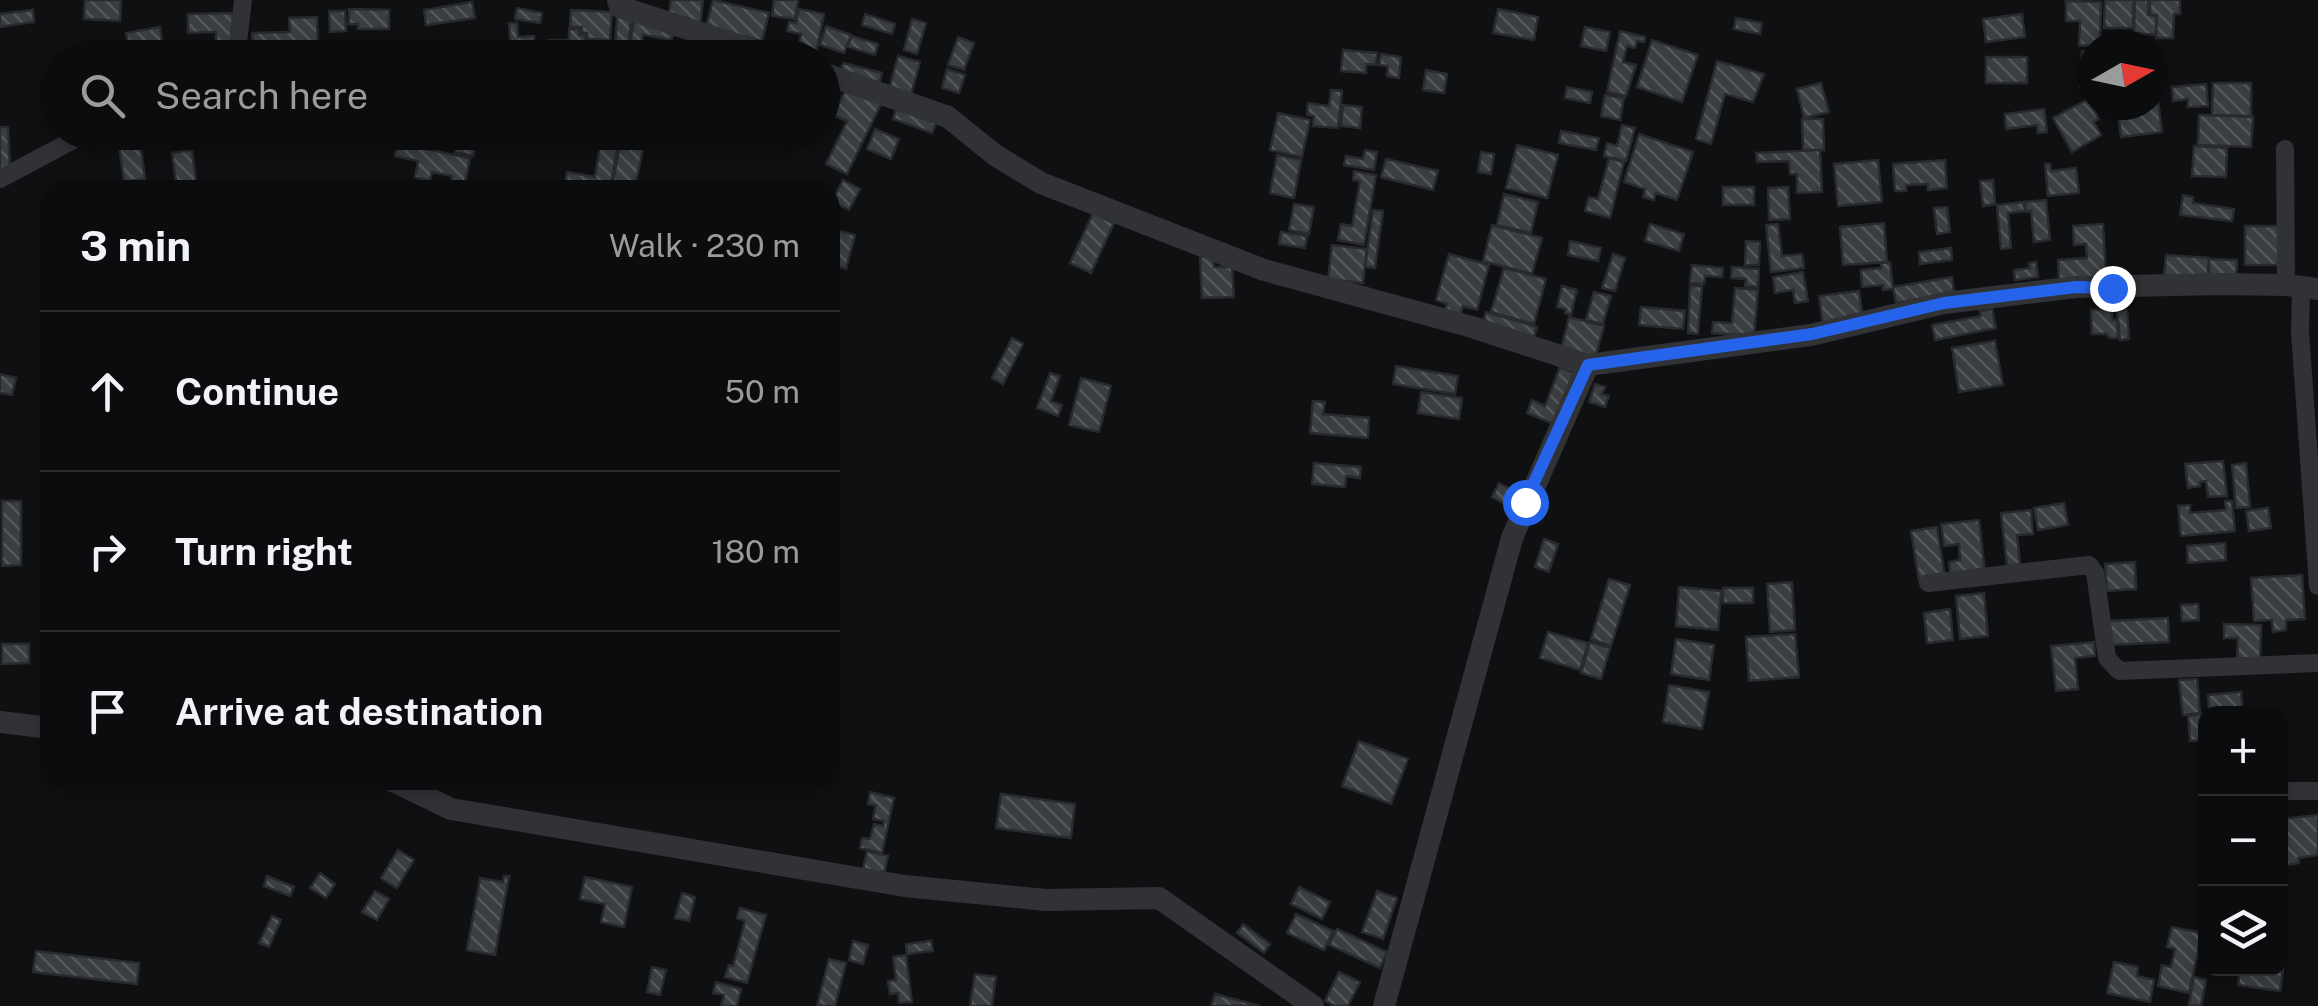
<!DOCTYPE html>
<html lang="en">
<head>
<meta charset="utf-8">
<style>
	body { margin:0; font-family:"Public Sans",sans-serif; background:#141516; color:#f1f3f6 }
	.controls { position:absolute; right:30px; bottom:30px; display:grid; overflow:hidden; border-radius:20px; box-shadow:0 5px 15px #0003 }
	.controls button { width:90px; height:90px; display:grid; place-items:center; padding:0; border:0; border-bottom:2px solid #2b2c2e; background:#0b0c0d; color:#f1f3f6; font:50px sans-serif }
	.compass { position:absolute; left:2078px; top:30px; width:90px; height:90px; border-radius:50%; background:#0b0c0d; box-shadow:0 5px 15px #0003; rotate:81deg }
	.stop { position:absolute; width:30px; height:30px; margin:-22px; border:8px solid #2563eb; border-radius:50%; background:#fff }
	.stop.end { background:#2563eb; border-color:#fff; box-shadow:0 2px 10px #0008 }
	.list { margin:0; padding:0; list-style:none }
	h2 { display:flex; justify-content:space-between; align-items:center; height:130px; margin:0; padding:0 40px; font-size:42px }
	h2 small { font-size:32px; font-weight:400; color:#9a9b9d }
	.list li { display:grid; grid-template-columns:65px 1fr auto; gap:30px; align-items:center; box-sizing:border-box; height:160px; padding:0 40px; border-top:2px solid #2b2c2e }
	.list b { display:block; font-size:38px; white-space:nowrap }
	.list em { font-size:32px; font-style:normal; color:#9a9b9d }
	.icon { flex:none; width:55px; height:55px; fill:none; stroke:currentColor; stroke-width:2; stroke-linecap:round; stroke-linejoin:round }
	.map { position:relative; flex:none; width:2318px; height:1006px; overflow:hidden }
	.search { position:absolute; background:#0b0c0d; box-shadow:0 5px 15px #0003; left:40px; top:40px; width:800px; height:110px; display:flex; align-items:center; gap:25px; box-sizing:border-box; padding:0 35px; border-radius:55px; color:#9a9b9d; font-size:38px }
	.panel { position:absolute; background:#0b0c0d; box-shadow:0 5px 15px #0003; left:40px; top:180px; width:800px; height:610px; border-radius:30px }
	.map>svg:first-child { display:block }
	.building { fill:url(#building-back-hatch); stroke:#292a2d; stroke-width:2.5 }
	.lines { fill:none; stroke-linecap:round; stroke-linejoin:round }
	.minor { stroke:#303236; stroke-width:18 }
	.tertiary { stroke:#303236; stroke-width:22 }
	.route { stroke:#2563eb; stroke-width:12 }
</style>
</head>
<body>
<div class="map">
<svg width="2318" height="1006" viewBox="0 0 2318 1006">
	<defs>
		<pattern id="building-back-hatch" width="6" height="6" patternUnits="userSpaceOnUse" patternTransform="scale(2.5)"><rect width="6" height="6" fill="#3b3e41"/><path d="M-1 5l2 2M0 0l6 6M5-1l2 2" fill="none" stroke="#54575a"/></pattern>
	</defs>
	<rect width="100%" height="100%" fill="#0f1011"/>
	<path class="building" d="M 85,0 L 121,0 L 120,21 L 84,19 Z
		M 671,0 L 703,0 L 700,26 L 668,21 Z
		M 713,0 L 769,13 L 762,41 L 706,27 Z
		M 774,0 L 798,0 L 795,19 L 772,16 Z
		M 2105,0 L 2133,0 L 2133,28 L 2104,28 Z
		M 2135,0 L 2148,0 L 2148,15 L 2156,16 L 2156,35 L 2134,33 Z
		M 2150,0 L 2180,0 L 2180,14 L 2174,14 L 2173,38 L 2156,38 L 2157,15 L 2150,15 Z
		M 2066,1 L 2101,2 L 2100,45 L 2079,46 L 2080,21 L 2066,21 Z
		M 472,2 L 475,18 L 426,25 L 424,10 Z
		M 517,8 L 542,13 L 540,23 L 515,19 Z
		M 349,9 L 389,10 L 389,29 L 358,29 L 358,24 L 349,24 Z
		M 799,9 L 824,14 L 815,58 L 796,57 L 801,34 L 787,31 L 789,22 L 796,23 Z
		M 1498,9 L 1538,17 L 1534,40 L 1493,33 Z
		M 33,10 L 34,22 L 0,27 L 0,14 Z
		M 571,10 L 612,12 L 610,40 L 587,39 L 587,33 L 581,33 L 582,27 L 570,27 Z
		M 329,11 L 345,11 L 346,31 L 330,32 Z
		M 233,13 L 233,55 L 216,56 L 216,32 L 188,33 L 188,14 Z
		M 865,14 L 895,24 L 892,34 L 862,25 Z
		M 2022,14 L 2025,37 L 1986,42 L 1983,19 Z
		M 317,17 L 318,54 L 253,56 L 252,33 L 290,32 L 289,18 Z
		M 617,17 L 631,19 L 629,47 L 615,45 Z
		M 1736,18 L 1762,23 L 1760,34 L 1734,29 Z
		M 912,19 L 926,23 L 917,54 L 904,50 Z
		M 634,21 L 674,28 L 672,40 L 643,35 L 640,52 L 629,50 Z
		M 509,23 L 517,23 L 518,37 L 534,36 L 535,51 L 511,52 Z
		M 826,26 L 851,35 L 844,53 L 820,45 Z
		M 160,27 L 163,48 L 130,54 L 126,33 Z
		M 1585,27 L 1610,32 L 1606,51 L 1581,46 Z
		M 569,29 L 579,29 L 579,35 L 585,35 L 585,53 L 549,52 L 549,40 L 569,40 Z
		M 1620,31 L 1645,37 L 1644,42 L 1637,41 L 1635,48 L 1627,46 L 1623,62 L 1636,65 L 1626,96 L 1607,92 Z
		M 851,36 L 878,44 L 875,55 L 848,47 Z
		M 958,37 L 974,43 L 964,70 L 948,65 Z
		M 1652,40 L 1698,55 L 1682,102 L 1637,87 Z
		M 1343,50 L 1377,53 L 1376,65 L 1366,64 L 1366,73 L 1341,71 Z
		M 2082,51 L 2093,52 L 2093,88 L 2080,87 Z
		M 1381,54 L 1401,57 L 1399,78 L 1387,76 L 1388,66 L 1379,65 Z
		M 898,56 L 920,62 L 911,95 L 889,89 Z
		M 1986,57 L 2027,57 L 2027,83 L 1986,83 Z
		M 1717,61 L 1764,74 L 1753,102 L 1725,94 L 1711,144 L 1696,139 Z
		M 843,63 L 882,73 L 878,88 L 839,78 Z
		M 947,69 L 965,75 L 959,93 L 942,88 Z
		M 1426,70 L 1447,74 L 1444,93 L 1423,90 Z
		M 1821,83 L 1829,112 L 1804,118 L 1797,89 Z
		M 2213,83 L 2251,83 L 2251,116 L 2212,115 Z
		M 2206,84 L 2208,106 L 2188,107 L 2188,99 L 2173,101 L 2172,87 Z
		M 847,87 L 881,104 L 847,174 L 826,164 L 847,121 L 833,115 Z
		M 1567,87 L 1592,92 L 1590,103 L 1565,98 Z
		M 1331,90 L 1342,91 L 1338,128 L 1313,126 L 1314,116 L 1307,115 L 1308,103 L 1329,106 Z
		M 2153,92 L 2157,92 L 2162,132 L 2121,137 L 2117,105 L 2153,105 Z
		M 1605,95 L 1624,98 L 1620,120 L 1601,116 Z
		M 2088,99 L 2099,119 L 2094,122 L 2101,135 L 2072,152 L 2053,118 Z
		M 1343,105 L 1362,107 L 1360,128 L 1341,126 Z
		M 897,106 L 937,121 L 932,133 L 893,119 Z
		M 2044,109 L 2047,132 L 2038,133 L 2037,125 L 2006,129 L 2005,114 Z
		M 1278,113 L 1310,120 L 1302,157 L 1270,150 Z
		M 2199,115 L 2253,117 L 2251,147 L 2198,145 Z
		M 1802,119 L 1823,119 L 1824,150 L 1803,150 Z
		M 1622,125 L 1635,128 L 1626,161 L 1604,156 L 1607,143 L 1617,146 Z
		M 0,127 L 8,127 L 10,169 L 0,169 Z
		M 875,129 L 899,139 L 891,159 L 867,149 Z
		M 1561,131 L 1599,138 L 1596,150 L 1559,143 Z
		M 117,132 L 139,132 L 145,179 L 124,182 Z
		M 425,132 L 445,132 L 442,148 L 422,144 Z
		M 1639,134 L 1693,152 L 1677,200 L 1656,193 L 1654,200 L 1643,197 L 1645,189 L 1624,182 Z
		M 458,135 L 477,139 L 473,156 L 455,152 Z
		M 397,143 L 470,158 L 464,188 L 450,185 L 452,176 L 432,172 L 430,181 L 415,177 L 418,161 L 395,156 Z
		M 620,144 L 643,149 L 635,186 L 620,183 L 619,188 L 612,187 Z
		M 1517,145 L 1558,155 L 1547,198 L 1506,188 Z
		M 600,146 L 617,149 L 610,190 L 564,190 L 567,172 L 595,177 Z
		M 2194,146 L 2227,148 L 2226,177 L 2192,176 Z
		M 192,150 L 197,190 L 177,190 L 172,153 Z
		M 1365,150 L 1377,152 L 1374,170 L 1344,165 L 1346,156 L 1363,159 Z
		M 1820,150 L 1822,192 L 1797,193 L 1797,174 L 1790,174 L 1789,161 L 1757,162 L 1756,153 Z
		M 1481,152 L 1494,154 L 1491,174 L 1478,172 Z
		M 1277,155 L 1301,160 L 1294,198 L 1270,193 Z
		M 1609,158 L 1624,162 L 1610,218 L 1585,211 L 1589,197 L 1598,199 Z
		M 1386,159 L 1438,171 L 1433,190 L 1381,177 Z
		M 1878,160 L 1882,202 L 1838,206 L 1834,164 Z
		M 1945,160 L 1947,188 L 1928,190 L 1928,184 L 1906,185 L 1906,191 L 1895,191 L 1893,164 Z
		M 2045,164 L 2050,164 L 2051,171 L 2076,168 L 2079,193 L 2048,196 Z
		M 1354,171 L 1376,175 L 1364,245 L 1338,240 L 1341,224 L 1352,226 L 1360,181 L 1353,180 Z
		M 843,180 L 860,189 L 849,210 L 832,201 Z
		M 1993,180 L 1995,204 L 1983,206 L 1980,181 Z
		M 1723,187 L 1754,187 L 1754,205 L 1723,205 Z
		M 1788,187 L 1790,219 L 1769,220 L 1768,188 Z
		M 1504,194 L 1538,202 L 1531,233 L 1497,225 Z
		M 2183,195 L 2193,197 L 2193,203 L 2234,209 L 2232,221 L 2180,215 Z
		M 2046,200 L 2050,240 L 2034,242 L 2031,211 L 2026,212 L 2025,202 Z
		M 2024,202 L 2025,211 L 2008,213 L 2011,248 L 2001,249 L 1997,205 Z
		M 1294,204 L 1314,207 L 1309,234 L 1289,230 Z
		M 1947,207 L 1950,232 L 1937,234 L 1934,208 Z
		M 1373,210 L 1383,211 L 1375,268 L 1365,267 Z
		M 1093,213 L 1114,223 L 1091,273 L 1070,263 Z
		M 1884,223 L 1887,262 L 1843,265 L 1840,227 Z
		M 1650,224 L 1684,234 L 1679,251 L 1645,241 Z
		M 1778,224 L 1782,256 L 1802,254 L 1804,268 L 1771,272 L 1766,225 Z
		M 2103,224 L 2106,278 L 2059,281 L 2058,260 L 2087,258 L 2086,244 L 2074,245 L 2073,226 Z
		M 1492,225 L 1542,238 L 1532,274 L 1483,261 Z
		M 2245,226 L 2281,226 L 2281,265 L 2245,265 Z
		M 830,228 L 855,235 L 846,269 L 830,264 Z
		M 1281,232 L 1307,236 L 1305,248 L 1279,244 Z
		M 1570,241 L 1601,248 L 1598,261 L 1568,255 Z
		M 1746,241 L 1760,242 L 1759,265 L 1745,265 Z
		M 1332,245 L 1367,249 L 1363,283 L 1328,279 Z
		M 1951,248 L 1952,260 L 1920,264 L 1919,252 Z
		M 1449,254 L 1489,265 L 1477,310 L 1463,306 L 1460,315 L 1445,311 L 1447,304 L 1436,300 Z
		M 1613,254 L 1625,258 L 1615,291 L 1602,288 Z
		M 2166,255 L 2209,258 L 2207,280 L 2164,277 Z
		M 1213,256 L 1214,267 L 1232,267 L 1234,297 L 1202,298 L 1200,257 Z
		M 2209,259 L 2237,260 L 2236,281 L 2209,279 Z
		M 1890,262 L 1893,289 L 1883,290 L 1883,285 L 1862,287 L 1861,270 L 1881,268 L 1881,263 Z
		M 2036,262 L 2038,277 L 2015,280 L 2014,270 L 2030,268 L 2029,263 Z
		M 1692,265 L 1723,268 L 1722,277 L 1705,276 L 1704,284 L 1690,283 Z
		M 1732,267 L 1759,269 L 1758,287 L 1745,286 L 1746,279 L 1731,278 Z
		M 1504,268 L 1546,279 L 1534,324 L 1491,312 Z
		M 1803,272 L 1808,301 L 1795,303 L 1793,290 L 1775,293 L 1773,277 Z
		M 1952,277 L 1954,293 L 1896,303 L 1893,287 Z
		M 1562,286 L 1577,290 L 1571,315 L 1565,313 L 1566,309 L 1557,307 Z
		M 1690,286 L 1702,286 L 1698,334 L 1688,333 Z
		M 1735,288 L 1758,290 L 1754,336 L 1712,333 L 1713,322 L 1732,323 Z
		M 1859,291 L 1863,320 L 1823,325 L 1819,296 Z
		M 1594,292 L 1611,296 L 1603,324 L 1586,320 Z
		M 1641,307 L 1685,311 L 1683,329 L 1639,325 Z
		M 1992,309 L 1996,328 L 1935,340 L 1932,325 L 1981,316 L 1980,311 Z
		M 2112,309 L 2112,320 L 2117,320 L 2118,338 L 2109,338 L 2107,334 L 2092,334 L 2091,310 Z
		M 2127,310 L 2129,339 L 2120,340 L 2117,311 Z
		M 1486,312 L 1537,327 L 1533,341 L 1482,326 Z
		M 1569,317 L 1604,326 L 1595,358 L 1561,349 Z
		M 1012,338 L 1023,344 L 1003,384 L 992,378 Z
		M 1995,341 L 2003,385 L 1959,392 L 1952,348 Z
		M 1396,366 L 1458,376 L 1455,394 L 1393,384 Z
		M 1560,367 L 1574,373 L 1554,424 L 1527,413 L 1532,400 L 1545,406 Z
		M 1050,373 L 1060,376 L 1051,401 L 1062,405 L 1058,416 L 1037,408 Z
		M 0,374 L 16,378 L 12,395 L 0,393 Z
		M 1081,378 L 1111,386 L 1099,432 L 1069,425 Z
		M 1595,384 L 1605,387 L 1602,394 L 1609,396 L 1605,407 L 1589,402 Z
		M 1421,392 L 1462,398 L 1459,419 L 1418,413 Z
		M 1313,401 L 1325,402 L 1323,414 L 1369,418 L 1368,438 L 1310,433 Z
		M 2223,461 L 2227,496 L 2208,497 L 2206,481 L 2200,482 L 2200,486 L 2188,488 L 2185,464 Z
		M 1314,463 L 1361,467 L 1360,478 L 1346,476 L 1345,487 L 1312,484 Z
		M 2246,463 L 2250,507 L 2236,508 L 2232,465 Z
		M 1499,483 L 1523,496 L 1516,510 L 1492,497 Z
		M 2,501 L 21,501 L 21,565 L 2,566 Z
		M 2225,501 L 2232,501 L 2235,531 L 2181,536 L 2178,506 L 2190,505 L 2190,513 L 2226,510 Z
		M 2064,503 L 2068,525 L 2038,530 L 2034,508 Z
		M 2268,508 L 2271,528 L 2249,531 L 2246,511 Z
		M 2031,510 L 2033,534 L 2017,535 L 2020,564 L 2007,566 L 2001,513 Z
		M 1979,520 L 1985,573 L 1951,577 L 1949,562 L 1960,560 L 1959,544 L 1944,546 L 1941,524 Z
		M 1937,527 L 1945,577 L 1919,581 L 1911,531 Z
		M 1544,539 L 1558,544 L 1549,572 L 1535,567 Z
		M 2225,543 L 2226,560 L 2188,563 L 2187,546 Z
		M 2135,562 L 2136,589 L 2107,591 L 2105,564 Z
		M 2302,575 L 2305,619 L 2286,620 L 2286,630 L 2273,632 L 2272,620 L 2254,621 L 2251,578 Z
		M 1609,579 L 1630,585 L 1611,646 L 1591,639 Z
		M 1792,582 L 1795,630 L 1770,632 L 1767,584 Z
		M 1679,587 L 1721,591 L 1718,630 L 1676,626 Z
		M 1723,588 L 1753,588 L 1753,603 L 1723,603 Z
		M 45,593 L 50,593 L 50,655 L 44,654 Z
		M 1984,593 L 1988,636 L 1960,639 L 1956,596 Z
		M 2198,604 L 2199,620 L 2182,621 L 2181,605 Z
		M 1950,609 L 1953,640 L 1927,643 L 1924,613 Z
		M 2168,618 L 2169,642 L 2110,645 L 2109,621 Z
		M 2224,624 L 2261,625 L 2260,662 L 2237,662 L 2238,638 L 2224,638 Z
		M 1548,632 L 1588,643 L 1580,670 L 1540,658 Z
		M 1795,634 L 1799,677 L 1749,681 L 1746,637 Z
		M 1676,639 L 1714,645 L 1709,680 L 1671,674 Z
		M 1590,642 L 1610,648 L 1601,679 L 1581,673 Z
		M 2094,642 L 2095,656 L 2075,658 L 2078,689 L 2056,691 L 2051,646 Z
		M 2,644 L 29,644 L 29,663 L 2,664 Z
		M 2197,679 L 2200,713 L 2183,715 L 2179,680 Z
		M 1669,685 L 1709,692 L 1702,729 L 1663,722 Z
		M 2241,692 L 2243,714 L 2209,714 L 2208,695 Z
		M 2204,714 L 2206,740 L 2190,741 L 2188,716 Z
		M 1359,741 L 1408,759 L 1391,804 L 1342,786 Z
		M 870,792 L 894,798 L 882,853 L 860,848 L 862,838 L 870,839 L 874,824 L 883,826 L 884,821 L 873,819 L 876,805 L 868,804 Z
		M 1001,794 L 1075,804 L 1071,838 L 996,828 Z
		M 2318,815 L 2318,855 L 2298,858 L 2299,863 L 2287,865 L 2282,819 Z
		M 398,850 L 414,860 L 397,888 L 381,878 Z
		M 867,851 L 888,856 L 883,878 L 862,873 Z
		M 320,873 L 335,884 L 326,898 L 310,888 Z
		M 267,876 L 294,887 L 290,896 L 264,886 Z
		M 504,876 L 509,876 L 495,955 L 467,950 L 480,878 L 503,882 Z
		M 585,877 L 632,887 L 624,927 L 601,922 L 605,904 L 580,899 Z
		M 1299,887 L 1330,902 L 1322,919 L 1291,904 Z
		M 375,891 L 389,899 L 377,920 L 362,912 Z
		M 1377,891 L 1397,898 L 1383,939 L 1362,932 Z
		M 682,893 L 695,897 L 689,921 L 675,918 Z
		M 740,908 L 766,915 L 747,983 L 725,977 L 729,965 L 733,966 L 745,921 L 737,918 Z
		M 1296,914 L 1333,931 L 1324,950 L 1287,933 Z
		M 272,916 L 281,920 L 269,947 L 259,943 Z
		M 1243,924 L 1270,944 L 1264,953 L 1237,933 Z
		M 2172,927 L 2202,933 L 2189,993 L 2158,986 L 2162,965 L 2171,967 L 2175,949 L 2167,947 Z
		M 1337,929 L 1387,952 L 1380,968 L 1329,945 Z
		M 853,941 L 868,945 L 863,964 L 849,960 Z
		M 931,941 L 933,951 L 907,954 L 906,944 Z
		M 2280,947 L 2286,948 L 2280,991 L 2238,985 L 2240,968 L 2280,968 Z
		M 36,951 L 139,963 L 137,984 L 33,972 Z
		M 906,955 L 912,1002 L 899,1003 L 898,993 L 890,994 L 888,981 L 896,980 L 893,957 Z
		M 829,959 L 846,963 L 835,1006 L 817,1006 Z
		M 2114,962 L 2138,967 L 2137,976 L 2154,980 L 2150,1002 L 2107,993 Z
		M 652,967 L 666,970 L 660,995 L 647,992 Z
		M 1339,972 L 1360,982 L 1348,1006 L 1335,1006 L 1325,1001 Z
		M 975,974 L 996,977 L 992,1006 L 970,1006 Z
		M 2194,977 L 2206,980 L 2201,1006 L 2189,1005 Z
		M 716,982 L 741,989 L 737,1006 L 721,1006 L 724,995 L 713,993 Z
		M 1215,994 L 1260,1006 L 1211,1006 Z"/>
	<g class="lines">
		<path class="minor" d="M 236,58 L 243,0
			M 2285,149 L 2286,285
			M 0,179 L 88,132
			M 2301,289 L 2300,332 L 2318,586
			M 1928,583 L 2089,565 L 2095,573 L 2107,658 L 2119,671 L 2318,663
			M 2280,791 L 2318,791"/>
		<path class="tertiary" d="M 618,0 L 620,7 L 779,58
			M 822,73 L 948,117 L 995,155 L 1041,183 L 1264,270 L 1472,327 L 1588,365 L 1811,335 L 1944,303 L 2076,287 L 2222,284 L 2286,285 L 2318,289
			M 0,722 L 50,728
			M 391,780 L 451,809 L 905,886 L 1046,900 L 1159,898 L 1313,1006
			M 1384,1006 L 1512,538 L 1588,365"/>
	</g>
	<g class="lines">
		<path class="route" d="M 1525,502 L 1588,365 L 1812,334 L 1944,303 L 2076,287 L 2112,288"/>
	</g>
</svg>
<div class="controls">
<button>+</button>
<button>−</button>
<button><svg class="icon" aria-label="layers" viewBox="0 0 24 24"><path d="M12 4l9 5-9 5-9-5zM3 14l9 5 9-5"/></svg></button>
</div>
<svg class="compass" viewBox="-18 -18 36 36"><path d="M0-13l5 13h-10z" fill="#e53935"/><path d="M0 13l5-13h-10z" fill="#9a9b9d"/></svg>
<div class="stop" style="left:1525px;top:502px"></div>
<div class="stop end" style="left:2112px;top:288px"></div>
<div class="search"><svg class="icon" aria-label="search" viewBox="0 0 24 24"><circle cx="10" cy="10" r="6"/><path d="M15 15l6 6"/></svg>Search here</div>
<section class="panel">
<h2>3 min<small>Walk · 230 m</small></h2>
<ul class="list">
<li><svg class="icon" aria-label="ahead" viewBox="0 0 24 24"><path d="M12 20V5M6 11l6-6 6 6"/></svg><div><b>Continue</b></div><em>50 m</em></li>
<li><svg class="icon" aria-label="right" viewBox="0 0 24 24"><path d="M7 20v-9h11M14 6l5 5-5 5"/></svg><div><b>Turn right</b></div><em>180 m</em></li>
<li><svg class="icon" aria-label="arrive" viewBox="0 0 24 24"><path d="M6 21V4h12l-3 4 3 4H6"/></svg><div><b>Arrive at destination</b></div></li>
</ul>
</section>
</div>
</body>
</html>
